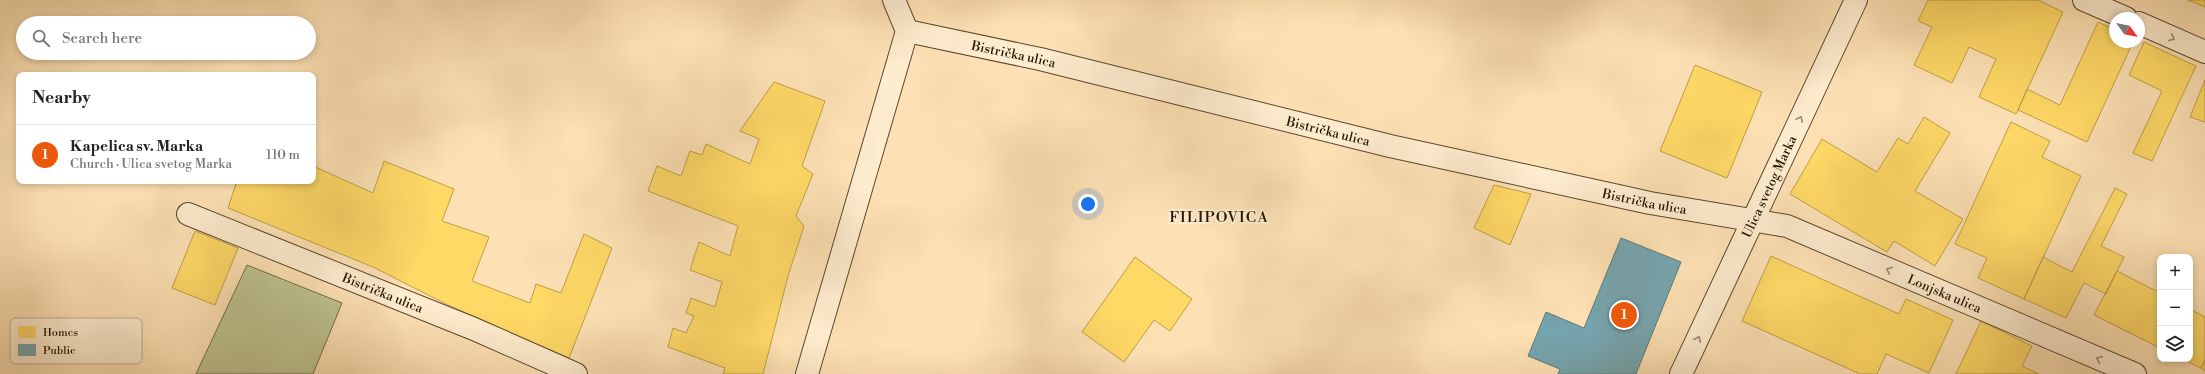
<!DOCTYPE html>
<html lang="en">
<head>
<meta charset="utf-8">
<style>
	body { margin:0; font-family:"Libre Bodoni",serif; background:#f6f6f6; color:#222 }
	.controls { position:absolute; right:12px; bottom:12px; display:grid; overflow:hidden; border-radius:8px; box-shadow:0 2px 6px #0003 }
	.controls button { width:36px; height:36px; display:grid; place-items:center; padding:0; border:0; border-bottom:1px solid #e0e0e0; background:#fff; color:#222; font:20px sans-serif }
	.compass { position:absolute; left:2109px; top:12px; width:36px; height:36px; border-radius:50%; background:#fff; box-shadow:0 2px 6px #0003; rotate:123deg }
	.you { position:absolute; left:1088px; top:204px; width:14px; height:14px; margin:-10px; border:3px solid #fff; border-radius:50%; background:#1a73e8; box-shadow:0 0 0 6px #1a73e833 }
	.badge { display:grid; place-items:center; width:26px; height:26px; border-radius:50%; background:#ea580c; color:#fff; font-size:13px; font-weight:700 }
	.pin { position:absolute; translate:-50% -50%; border:2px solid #fff; box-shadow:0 1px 4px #0006 }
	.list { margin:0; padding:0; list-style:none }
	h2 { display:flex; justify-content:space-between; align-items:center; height:52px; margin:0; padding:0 16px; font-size:17px }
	h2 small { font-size:13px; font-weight:400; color:#767676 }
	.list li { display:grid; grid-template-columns:26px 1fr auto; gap:12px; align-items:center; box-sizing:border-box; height:60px; padding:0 16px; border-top:1px solid #e0e0e0 }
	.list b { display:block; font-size:15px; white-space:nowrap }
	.list p { margin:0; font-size:13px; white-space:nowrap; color:#767676 }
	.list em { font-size:13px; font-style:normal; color:#767676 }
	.icon { flex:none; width:22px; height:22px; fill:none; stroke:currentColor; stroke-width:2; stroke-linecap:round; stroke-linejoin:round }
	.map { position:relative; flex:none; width:2205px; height:374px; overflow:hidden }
	.search { position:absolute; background:#fff; box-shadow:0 2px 6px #0003; left:16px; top:16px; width:300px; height:44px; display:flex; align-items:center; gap:10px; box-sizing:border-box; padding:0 14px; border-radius:22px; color:#767676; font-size:15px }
	.panel { position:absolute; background:#fff; box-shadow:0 2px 6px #0003; left:16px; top:72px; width:300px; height:112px; border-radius:8px }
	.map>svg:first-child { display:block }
	.green { fill:#bdc38f; stroke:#716c48 }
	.homes { fill:#ffd966; stroke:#be9e47 }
	.public { fill:#76a5af; stroke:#5e7a7a }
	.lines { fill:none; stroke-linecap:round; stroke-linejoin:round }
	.minor-casing { stroke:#5b472d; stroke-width:24 }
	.minor { stroke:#feecce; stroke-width:22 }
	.oneway { stroke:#9c8b71 }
	.labels { text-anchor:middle; stroke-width:4; stroke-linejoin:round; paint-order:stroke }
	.street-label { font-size:13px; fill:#251400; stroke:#feecce }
	.quarter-label { font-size:15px; letter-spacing:1px; fill:#251400; stroke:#feecce }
	.key { fill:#feecce; stroke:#bdab90; stroke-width:1 }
	.key-label { font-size:11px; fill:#251400 }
</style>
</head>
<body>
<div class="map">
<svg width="2205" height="374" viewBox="0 0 2205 374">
	<rect width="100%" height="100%" fill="#fde1b4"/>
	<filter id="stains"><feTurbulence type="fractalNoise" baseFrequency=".005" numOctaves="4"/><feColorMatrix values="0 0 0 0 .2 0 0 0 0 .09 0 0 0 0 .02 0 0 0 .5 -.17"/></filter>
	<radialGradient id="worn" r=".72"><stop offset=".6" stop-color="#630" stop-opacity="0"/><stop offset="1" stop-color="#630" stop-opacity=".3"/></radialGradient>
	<path class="green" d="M 247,265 L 342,303 L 313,374 L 196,374 Z"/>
	<path class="homes" d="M 1928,0 L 2038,0 L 2063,12 L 2016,114 L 1979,97 L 1996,59 L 1969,47 L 1952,83 L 1914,65 L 1932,27 L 1918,21 Z
		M 2188,0 L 2205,0 L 2205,7 Z
		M 2098,22 L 2115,30 L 2115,42 L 2133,42 L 2087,142 L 2018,110 L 2027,89 L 2060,105 Z
		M 2144,42 L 2196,66 L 2152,161 L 2133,153 L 2162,91 L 2129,75 Z
		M 1695,65 L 1762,92 L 1727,178 L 1660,151 Z
		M 2205,80 L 2205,122 L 2190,117 Z
		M 774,82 L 825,101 L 802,166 L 813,174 L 796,216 L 804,226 L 788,276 L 763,374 L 723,374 L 725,368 L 668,347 L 673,328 L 686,333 L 694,316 L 686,313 L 691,298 L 715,307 L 722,282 L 690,270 L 699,242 L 730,256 L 738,226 L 648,191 L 657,166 L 681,176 L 690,151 L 702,155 L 706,144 L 750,164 L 759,139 L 740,131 Z
		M 1924,117 L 1950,133 L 1915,191 L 1963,219 L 1935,266 L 1894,241 L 1887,252 L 1790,194 L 1822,139 L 1877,172 L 1898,138 L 1908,144 Z
		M 2011,122 L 2050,141 L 2042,157 L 2081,176 L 2024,299 L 1978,278 L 1987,258 L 1955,244 Z
		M 384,161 L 454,189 L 442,221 L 489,237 L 472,281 L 530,303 L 536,284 L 561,293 L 584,234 L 612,248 L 569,358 L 448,305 L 373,267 L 228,208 L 237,181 L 313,181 L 313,166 L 373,193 Z
		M 1494,185 L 1531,194 L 1510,245 L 1474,228 Z
		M 2115,188 L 2127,194 L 2101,246 L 2124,257 L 2106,294 L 2084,283 L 2066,318 L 2024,299 L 2043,257 L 2072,272 Z
		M 195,231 L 238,248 L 215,305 L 172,288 Z
		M 1771,256 L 1899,314 L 1906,299 L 1953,320 L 1929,373 L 1886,354 L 1877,374 L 1860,374 L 1742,321 Z
		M 1135,257 L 1192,299 L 1170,331 L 1154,320 L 1124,362 L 1082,332 Z
		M 2117,271 L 2160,293 L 2160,348 L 2094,315 Z
		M 2190,309 L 2205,317 L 2205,360 L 2201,368 L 2182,359 L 2190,359 Z
		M 1981,321 L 2032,346 L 2022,366 L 2039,374 L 1956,374 Z
		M 2205,360 L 2205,371 L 2201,368 Z"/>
	<path class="public" d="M 1621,238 L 1681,262 L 1636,374 L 1558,374 L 1560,369 L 1528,356 L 1546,312 L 1584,328 Z"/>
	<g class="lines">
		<defs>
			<g id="minor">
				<path d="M 2084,0 L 2126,18"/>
				<path d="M 2139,23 L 2205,52"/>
				<path id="s1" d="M 907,31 L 1040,59 L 1390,146 L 1650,203 L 1787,226 L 2135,374"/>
				<path id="s2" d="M 188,214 L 474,329 L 576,374"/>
				<path d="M 807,374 L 907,31 L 894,0"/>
				<path id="s3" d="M 1681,374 L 1856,0"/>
			</g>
		</defs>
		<use href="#minor" class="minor-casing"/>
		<use href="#minor" class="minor"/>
	</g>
	<defs><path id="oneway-chevron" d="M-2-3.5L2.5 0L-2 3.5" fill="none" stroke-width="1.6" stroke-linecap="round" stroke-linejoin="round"/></defs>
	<g class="oneway">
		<use href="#oneway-chevron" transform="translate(2172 38) rotate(23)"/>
		<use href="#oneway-chevron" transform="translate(1800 119) rotate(-65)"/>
		<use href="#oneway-chevron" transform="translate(1889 270) rotate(-157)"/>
		<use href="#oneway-chevron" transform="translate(1698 339) rotate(-65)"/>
		<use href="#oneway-chevron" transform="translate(2099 359) rotate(-157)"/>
	</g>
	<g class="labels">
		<g class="street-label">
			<text dy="5" stroke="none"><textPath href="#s1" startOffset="109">Bistrička ulica</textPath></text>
			<text dy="5" stroke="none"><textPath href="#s1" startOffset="433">Bistrička ulica</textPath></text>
			<text dy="5" stroke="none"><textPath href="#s3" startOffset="207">Ulica svetog Marka</textPath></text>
			<text dy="5" stroke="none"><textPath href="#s1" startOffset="757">Bistrička ulica</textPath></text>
			<text dy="5" stroke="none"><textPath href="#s2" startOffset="210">Bistrička ulica</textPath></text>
			<text dy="5" stroke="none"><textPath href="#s1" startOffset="1073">Lonjska ulica</textPath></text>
		</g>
		<g class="quarter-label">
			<text x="1219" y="222">FILIPOVICA</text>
		</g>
	</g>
	<rect x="10" y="318" width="132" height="46" rx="6" class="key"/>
	<rect x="18" y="326" width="18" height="12" fill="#ffd966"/>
	<rect x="18" y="344" width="18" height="12" fill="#76a5af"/>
	<g class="key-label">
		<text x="43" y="336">Homes</text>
		<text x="43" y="354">Public</text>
	</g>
	<rect width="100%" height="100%" filter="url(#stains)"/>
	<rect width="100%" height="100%" fill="url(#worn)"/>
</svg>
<div class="controls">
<button>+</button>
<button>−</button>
<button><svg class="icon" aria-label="layers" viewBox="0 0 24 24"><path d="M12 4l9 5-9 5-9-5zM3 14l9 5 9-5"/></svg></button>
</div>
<svg class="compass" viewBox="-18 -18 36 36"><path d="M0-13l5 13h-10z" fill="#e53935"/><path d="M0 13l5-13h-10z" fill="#767676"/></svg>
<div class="you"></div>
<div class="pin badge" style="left:1624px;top:315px">1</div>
<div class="search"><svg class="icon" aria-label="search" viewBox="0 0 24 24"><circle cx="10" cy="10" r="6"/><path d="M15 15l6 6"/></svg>Search here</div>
<section class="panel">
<h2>Nearby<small></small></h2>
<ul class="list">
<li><span class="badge">1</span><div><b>Kapelica sv. Marka</b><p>Church · Ulica svetog Marka</p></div><em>110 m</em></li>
</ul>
</section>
</div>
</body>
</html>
